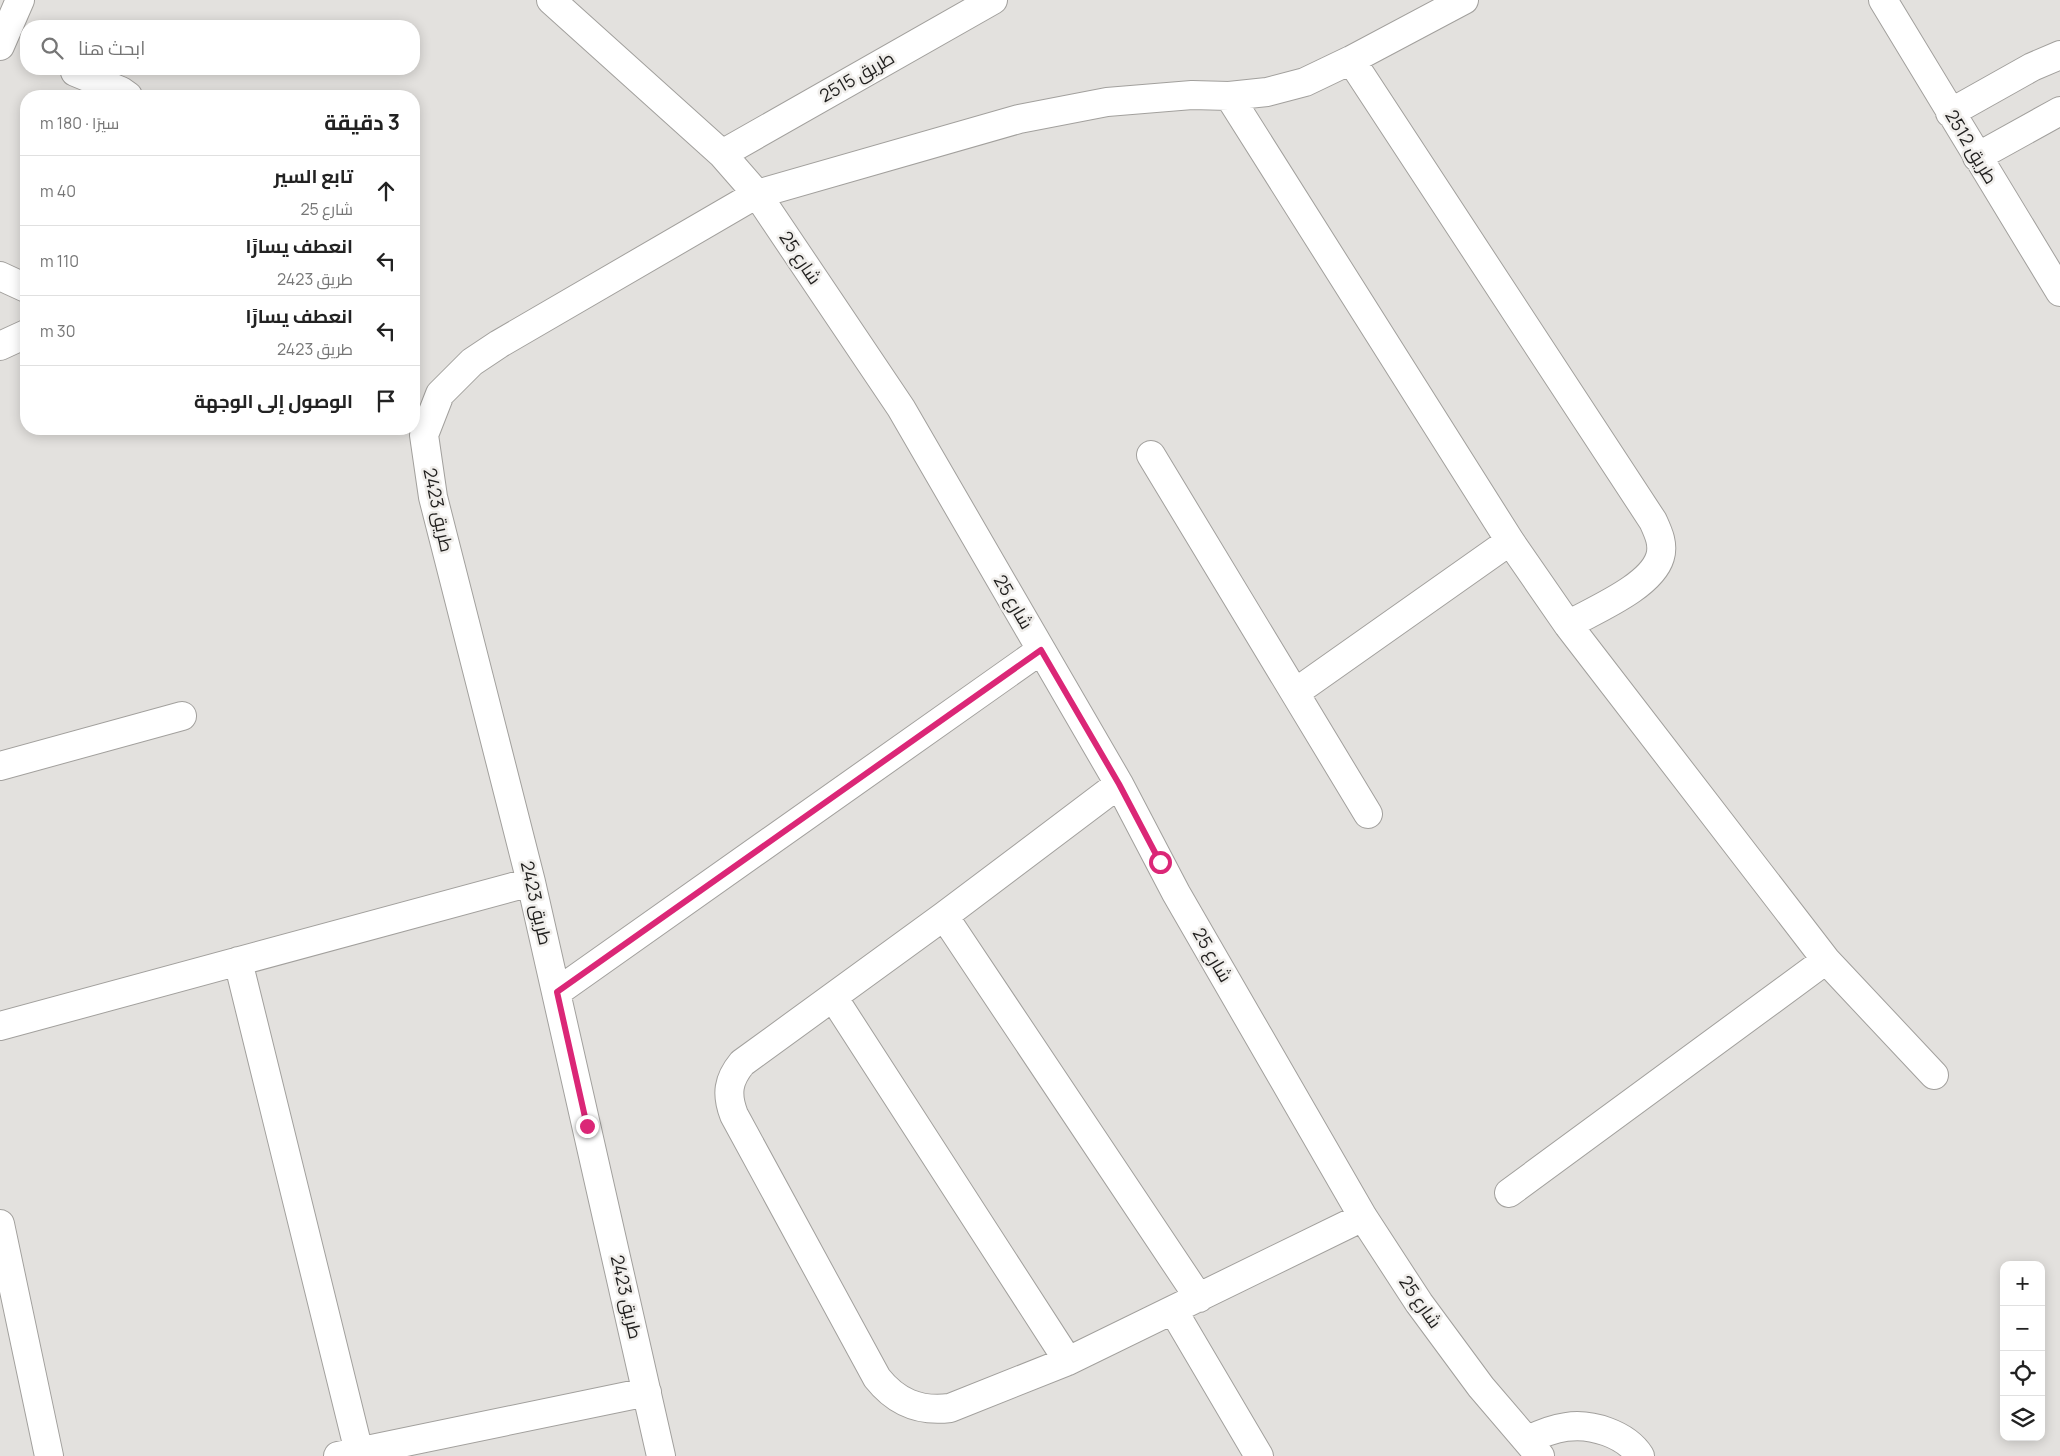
<!DOCTYPE html>
<html lang="ar">
<head>
<meta charset="utf-8">
<style>
	body { margin:0; font-family:Manrope,Cairo,sans-serif; background:#f2f2f2; color:#222; direction:rtl }
	.controls { position:absolute; right:15px; bottom:15px; display:grid; overflow:hidden; border-radius:10px; box-shadow:0 2px 12px #0003 }
	.controls button { width:45px; height:45px; display:grid; place-items:center; padding:0; border:0; border-bottom:1px solid #e0e0e0; background:#fff; color:#222; font:25px sans-serif }
	.stop { position:absolute; width:15px; height:15px; margin:-11px; border:4px solid #db2777; border-radius:50%; background:#fff }
	.stop.end { background:#db2777; border-color:#fff; box-shadow:0 1px 5px #0008 }
	.list { margin:0; padding:0; list-style:none }
	h2 { display:flex; justify-content:space-between; align-items:center; height:65px; margin:0; padding:0 20px; font-size:21px }
	h2 small { font-size:16px; font-weight:400; color:#767676 }
	.list li { display:grid; grid-template-columns:32px 1fr auto; gap:15px; align-items:center; box-sizing:border-box; height:70px; padding:0 20px; border-top:1px solid #e0e0e0 }
	.list b { display:block; font-size:19px; white-space:nowrap }
	.list p { margin:0; font-size:16px; white-space:nowrap; color:#767676 }
	.list em { font-size:16px; font-style:normal; color:#767676 }
	.icon { flex:none; width:28px; height:28px; fill:none; stroke:currentColor; stroke-width:2; stroke-linecap:round; stroke-linejoin:round }
	.map { position:relative; flex:none; width:2060px; height:1456px; overflow:hidden; direction:ltr }
	.search { position:absolute; background:#fff; box-shadow:0 2px 12px #0003; left:20px; top:20px; width:400px; height:55px; display:flex; align-items:center; gap:12px; box-sizing:border-box; padding:0 18px; border-radius:20px; color:#767676; font-size:19px }
	.panel { position:absolute; background:#fff; box-shadow:0 2px 12px #0003; left:20px; top:90px; width:400px; height:345px; border-radius:20px; direction:rtl }
	.map>svg:first-child { display:block }
	.lines { fill:none; stroke-linecap:round; stroke-linejoin:round }
	.minor-casing { stroke:#a2a09d; stroke-width:30 }
	.minor { stroke:#fff; stroke-width:28 }
	.route { stroke:#db2777; stroke-width:6 }
	.labels { text-anchor:middle; stroke-width:5; stroke-linejoin:round; paint-order:stroke }
	.street-label { font-size:18px; fill:#1f1e1d; stroke:#f0eeeb }
</style>
</head>
<body>
<div class="map">
<svg width="2060" height="1456" viewBox="0 0 2060 1456">
	<rect width="100%" height="100%" fill="#e3e1de"/>
	<g class="lines">
		<defs>
			<path id="minor" d="M 551,0 L 722,154 L 757,194 L 901,408 L 1119,784 L 1176,893 L 1363,1217 L 1419,1303 L 1481,1387 L 1540,1456
				M 1883,0 L 2060,292
				M 0,46 L 20,0
				M 1351,60 L 1653,521 C 1658,532 1664,544 1660,557 C 1651,587 1594,610 1568,625
				M 75,72 L 121,91 L 128,96
				M 1229,96 L 1510,541 L 1568,625 L 1826,960 L 1934,1075
				M 1950,113 L 2032,67 L 2060,55
				M 722,154 L 993,0
				M 1977,157 L 2060,111
				M 0,276 L 26,288
				M 0,346 L 26,334
				M 1151,455 L 1368,814
				M 1296,692 L 1510,541
				M 0,766 L 182,716
				M 1119,784 L 944,916 L 742,1063 C 728,1080 726,1094 734,1115 L 877,1378 C 896,1402 919,1412 950,1408 L 1068,1361 L 1363,1217
				M 944,916 L 1199,1298
				M 238,961 L 359,1452
				M 557,992 L 1041,650
				M 833,997 L 1068,1361
				M 0,1026 L 531,882
				M 1509,1193 L 1826,960
				M 0,1224 L 49,1456
				M 1173,1310 L 1259,1456
				M 1528,1440 C 1540,1434 1552,1429 1566,1427 C 1591,1423 1626,1434 1640,1456
				M 338,1456 L 647,1392
				M 661,1456 L 531,882 L 433,497 L 424,435 L 440,394 L 472,362 L 499,344 L 757,194 L 1019,119 L 1107,102 L 1192,95 L 1229,96 L 1267,92 L 1305,82 L 1351,60 L 1464,0"/>
		</defs>
		<use href="#minor" class="minor-casing"/>
		<use href="#minor" class="minor"/>
	</g>
	<g class="lines">
		<path class="route" d="M 587,1126 L 557,992 L 1041,650 L 1119,784 L 1160,862"/>
	</g>
	<g class="labels">
		<g class="street-label">
			<text transform="translate(857 77) rotate(-30)" y="6">طريق 2515</text>
			<text transform="translate(1971 147) rotate(59)" y="6">طريق 2512</text>
			<text transform="translate(800 258) rotate(56)" y="6">شارع 25</text>
			<text transform="translate(438 510) rotate(78)" y="6">طريق 2423</text>
			<text transform="translate(1013 602) rotate(60)" y="6">شارع 25</text>
			<text transform="translate(536 903) rotate(77)" y="6">طريق 2423</text>
			<text transform="translate(1212 955) rotate(60)" y="6">شارع 25</text>
			<text transform="translate(626 1297) rotate(77)" y="6">طريق 2423</text>
			<text transform="translate(1420 1302) rotate(55)" y="6">شارع 25</text>
		</g>
	</g>
</svg>
<div class="controls">
<button>+</button>
<button>−</button>
<button><svg class="icon" aria-label="locate" viewBox="0 0 24 24"><circle cx="12" cy="12" r="6"/><path d="M12 2v4M12 18v4M2 12h4M18 12h4"/></svg></button>
<button><svg class="icon" aria-label="layers" viewBox="0 0 24 24"><path d="M12 4l9 5-9 5-9-5zM3 14l9 5 9-5"/></svg></button>
</div>
<div class="stop" style="left:1160px;top:862px"></div>
<div class="stop end" style="left:587px;top:1126px"></div>
<div class="search"><svg class="icon" aria-label="search" viewBox="0 0 24 24"><circle cx="10" cy="10" r="6"/><path d="M15 15l6 6"/></svg>ابحث هنا</div>
<section class="panel">
<h2>3 دقيقة<small>سيرًا · 180 m</small></h2>
<ul class="list">
<li><svg class="icon" aria-label="ahead" viewBox="0 0 24 24"><path d="M12 20V5M6 11l6-6 6 6"/></svg><div><b>تابع السير</b><p>شارع 25</p></div><em>40 m</em></li>
<li><svg class="icon" aria-label="left" viewBox="0 0 24 24"><path d="M17 20v-9H6M10 6l-5 5 5 5"/></svg><div><b>انعطف يسارًا</b><p>طريق 2423</p></div><em>110 m</em></li>
<li><svg class="icon" aria-label="left" viewBox="0 0 24 24"><path d="M17 20v-9H6M10 6l-5 5 5 5"/></svg><div><b>انعطف يسارًا</b><p>طريق 2423</p></div><em>30 m</em></li>
<li><svg class="icon" aria-label="arrive" viewBox="0 0 24 24"><path d="M6 21V4h12l-3 4 3 4H6"/></svg><div><b>الوصول إلى الوجهة</b></div></li>
</ul>
</section>
</div>
</body>
</html>
